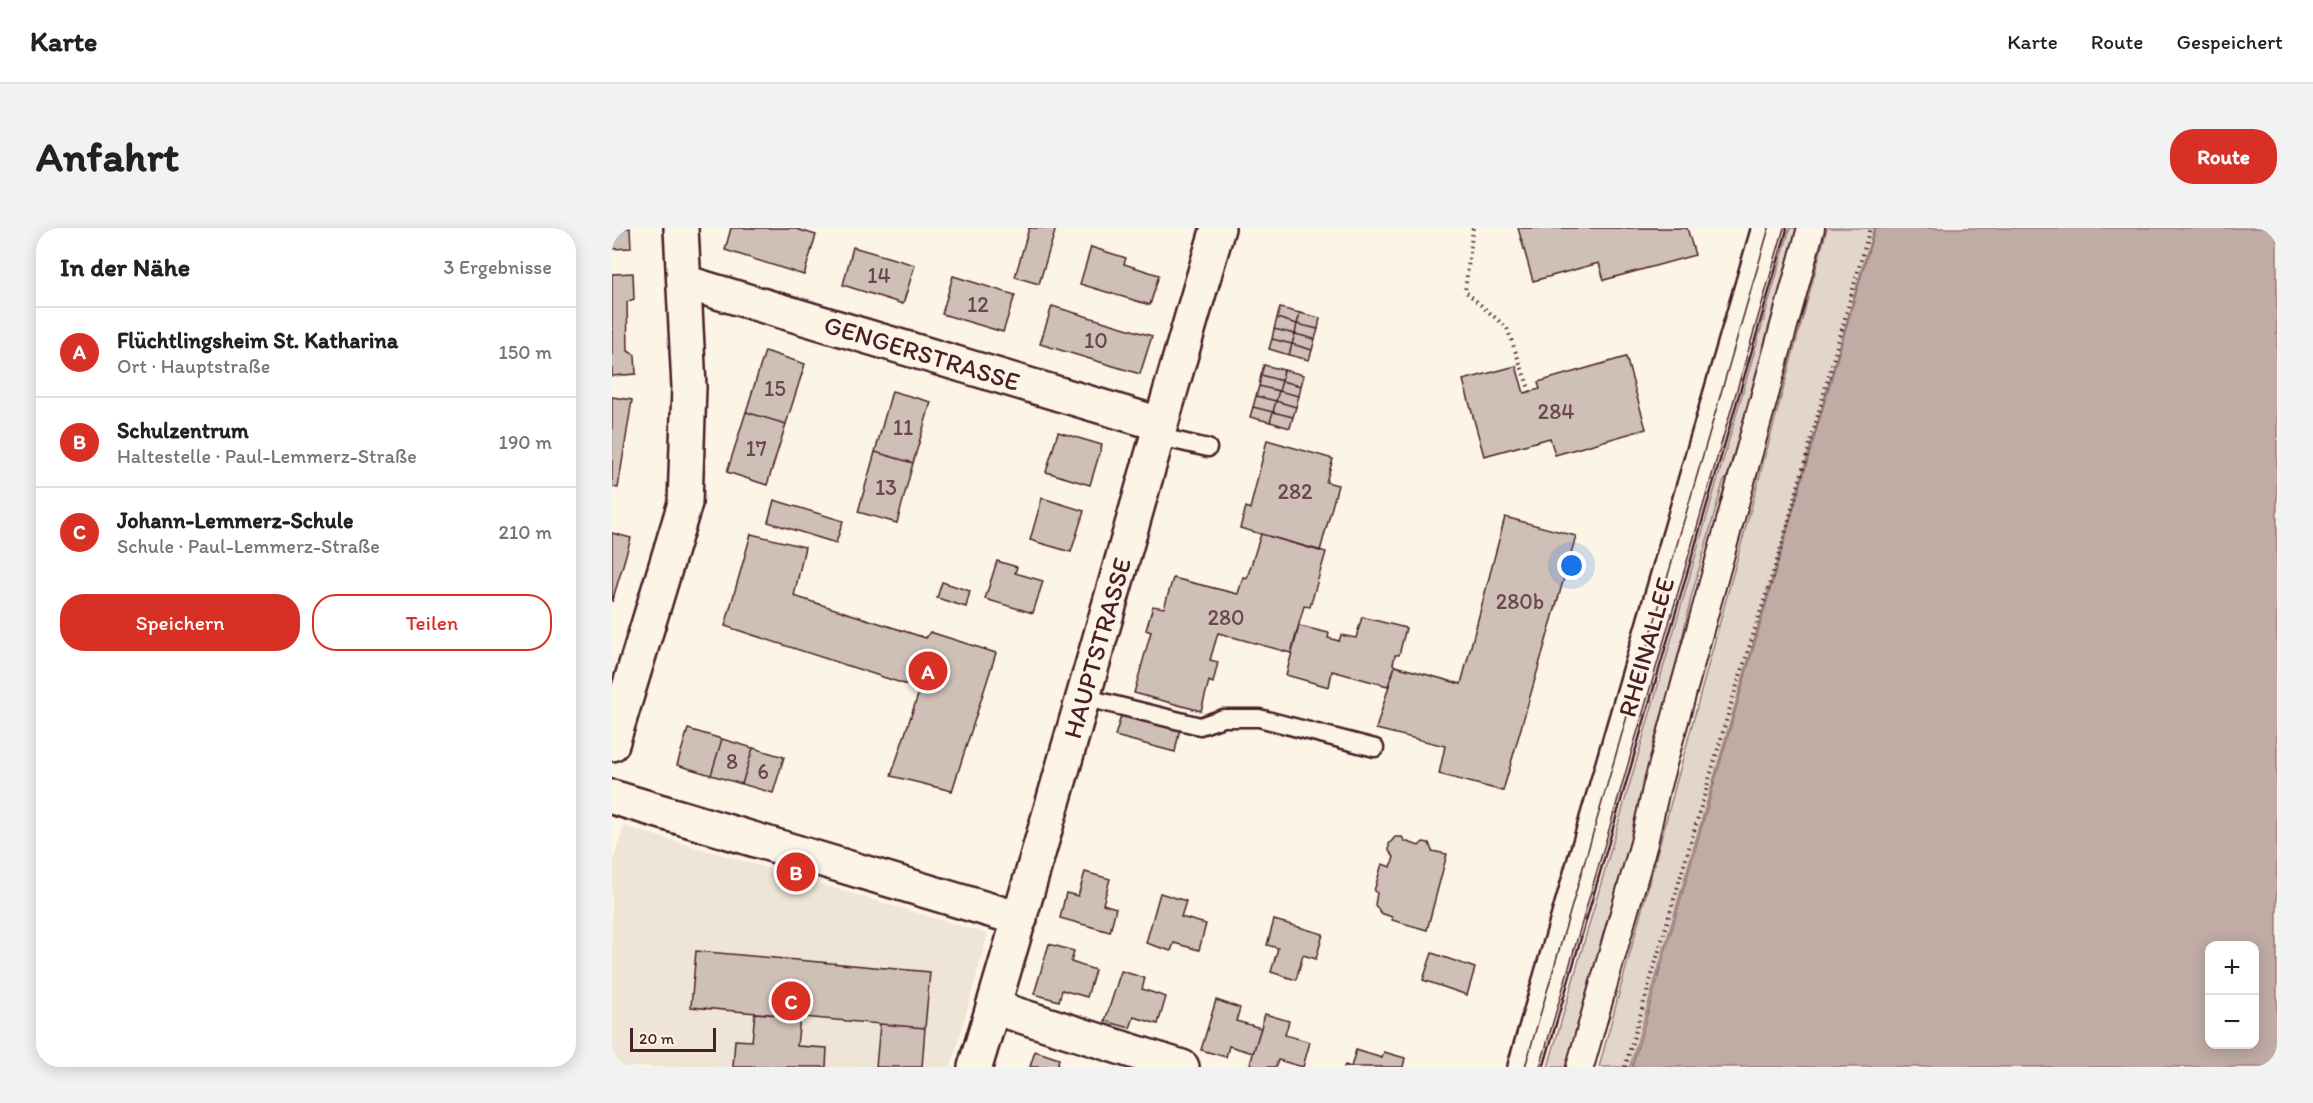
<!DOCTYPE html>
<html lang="de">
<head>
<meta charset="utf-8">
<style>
	body { margin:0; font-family:Itim,sans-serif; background:#f2f2f2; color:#222 }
	.controls { position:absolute; right:18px; bottom:18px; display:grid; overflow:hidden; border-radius:12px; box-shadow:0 3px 15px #0003 }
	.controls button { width:54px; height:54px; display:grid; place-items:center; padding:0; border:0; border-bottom:2px solid #e0e0e0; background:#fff; color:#222; font:30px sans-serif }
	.scale { position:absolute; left:18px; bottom:15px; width:86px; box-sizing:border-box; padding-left:6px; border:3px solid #4a1f2b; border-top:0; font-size:16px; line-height:21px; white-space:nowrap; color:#4a1f2b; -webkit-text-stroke:4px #fcf5e5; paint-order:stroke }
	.you { position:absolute; left:960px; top:338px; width:21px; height:21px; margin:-15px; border:4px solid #fff; border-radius:50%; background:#1a73e8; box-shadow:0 0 0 9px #1a73e833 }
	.badge { display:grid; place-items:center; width:39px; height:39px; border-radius:50%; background:#d93025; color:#fff; font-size:20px; font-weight:700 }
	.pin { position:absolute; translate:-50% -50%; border:3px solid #fff; box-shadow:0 2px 6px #0006 }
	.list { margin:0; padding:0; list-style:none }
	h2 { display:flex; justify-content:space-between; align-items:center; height:78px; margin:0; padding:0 24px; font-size:26px }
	h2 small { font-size:20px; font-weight:400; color:#767676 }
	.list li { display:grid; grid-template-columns:39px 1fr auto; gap:18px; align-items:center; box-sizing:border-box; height:90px; padding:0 24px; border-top:2px solid #e0e0e0 }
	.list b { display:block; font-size:22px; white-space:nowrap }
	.list p { margin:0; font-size:20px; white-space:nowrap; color:#767676 }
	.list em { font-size:20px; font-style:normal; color:#767676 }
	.actions { display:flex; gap:12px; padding:18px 24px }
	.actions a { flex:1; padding:14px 0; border:2px solid #d93025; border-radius:24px; text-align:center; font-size:21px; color:#d93025 }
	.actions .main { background:#d93025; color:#fff }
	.map { position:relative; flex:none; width:1665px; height:839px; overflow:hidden; border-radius:24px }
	header { display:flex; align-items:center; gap:36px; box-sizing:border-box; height:84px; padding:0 30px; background:#fff; border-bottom:2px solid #e0e0e0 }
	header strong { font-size:28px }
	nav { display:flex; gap:33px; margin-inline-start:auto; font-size:21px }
	.intro { display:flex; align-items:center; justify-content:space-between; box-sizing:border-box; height:144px; padding:0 36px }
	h1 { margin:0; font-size:42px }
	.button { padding:15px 27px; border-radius:24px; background:#d93025; color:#fff; font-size:21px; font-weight:700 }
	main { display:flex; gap:36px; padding:0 36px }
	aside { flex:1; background:#fff; border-radius:24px; box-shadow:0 3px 15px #0003 }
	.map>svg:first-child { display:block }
	.built { fill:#eee5d7 }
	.green { fill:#e2d5ca; stroke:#967a7a; stroke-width:1.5 }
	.water { fill:#c0aca5; stroke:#917474; stroke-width:1.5; fill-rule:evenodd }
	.building { fill:#cfc0b7; stroke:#4a1f2b; stroke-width:1.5 }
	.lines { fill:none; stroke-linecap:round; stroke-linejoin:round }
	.service-casing { stroke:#4a1f2b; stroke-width:21 }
	.pedestrian-casing { stroke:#4a1f2b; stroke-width:30 }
	.minor-casing { stroke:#4a1f2b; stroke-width:38 }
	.tertiary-casing { stroke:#4a1f2b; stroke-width:38 }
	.secondary-casing { stroke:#4a1f2b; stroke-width:38 }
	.path { stroke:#4a1f2b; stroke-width:4; stroke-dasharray:1.5 4.5; stroke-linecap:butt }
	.service { stroke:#fcf5e5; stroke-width:16 }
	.pedestrian { stroke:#fcf5e5; stroke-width:26 }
	.minor { stroke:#fcf5e5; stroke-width:33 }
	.tertiary { stroke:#fcf5e5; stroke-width:33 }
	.secondary { stroke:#fcf5e5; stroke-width:33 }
	.tram { stroke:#4a1f2b; stroke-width:1.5 }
	.labels { text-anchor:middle; stroke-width:4.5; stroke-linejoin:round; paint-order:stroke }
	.number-label { font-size:22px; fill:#6b474e }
	.street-label { font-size:26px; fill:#4a1f2b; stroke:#fcf5e5 }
</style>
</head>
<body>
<header>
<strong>Karte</strong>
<nav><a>Karte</a><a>Route</a><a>Gespeichert</a></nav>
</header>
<div class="intro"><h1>Anfahrt</h1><a class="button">Route</a></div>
<main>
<aside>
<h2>In der Nähe<small>3 Ergebnisse</small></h2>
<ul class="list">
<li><span class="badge">A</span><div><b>Flüchtlingsheim St. Katharina</b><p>Ort · Hauptstraße</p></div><em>150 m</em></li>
<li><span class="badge">B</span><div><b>Schulzentrum</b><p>Haltestelle · Paul-Lemmerz-Straße</p></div><em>190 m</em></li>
<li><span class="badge">C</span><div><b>Johann-Lemmerz-Schule</b><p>Schule · Paul-Lemmerz-Straße</p></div><em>210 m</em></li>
</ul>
<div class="actions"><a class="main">Speichern</a><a>Teilen</a></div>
</aside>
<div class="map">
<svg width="1665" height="839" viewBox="0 0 1665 839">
	<rect width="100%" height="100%" fill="#fcf5e5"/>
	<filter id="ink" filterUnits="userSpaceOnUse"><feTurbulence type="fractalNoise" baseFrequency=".0167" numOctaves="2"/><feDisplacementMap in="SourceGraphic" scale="12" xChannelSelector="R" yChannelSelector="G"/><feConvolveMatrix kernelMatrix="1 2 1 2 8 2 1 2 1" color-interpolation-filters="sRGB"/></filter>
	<g filter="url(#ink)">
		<path class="built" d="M 12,598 L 376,706 L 339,839 L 0,839 L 0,637 Z"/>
		<path class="green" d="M 1178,0 L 1189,0 L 1127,229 L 1111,255 L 1079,370 L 1044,530 L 957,839 L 936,839 Z
			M 1215,0 L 1262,0 L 1018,839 L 987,839 Z"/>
		<path class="water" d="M 1263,0 L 1665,0 L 1665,839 L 1020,839 ZM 1598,718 L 1642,718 L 1642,816 L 1598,816 Z"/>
		<path class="building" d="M 0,0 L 18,0 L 19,20 L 0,21 Z
			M 119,0 L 181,0 L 204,7 L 192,47 L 113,22 Z
			M 417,0 L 444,0 L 427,56 L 403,49 Z
			M 906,0 L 1075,0 L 1083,27 L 992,52 L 987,35 L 921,53 Z
			M 241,19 L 303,37 L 291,76 L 231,57 Z
			M 479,19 L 514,30 L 512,36 L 547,47 L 538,77 L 468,56 Z
			M 21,45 L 22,71 L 15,74 L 16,123 L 23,127 L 24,146 L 0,148 L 0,46 Z
			M 341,48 L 403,67 L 391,104 L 330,86 Z
			M 440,78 L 540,108 L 528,146 L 428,116 Z
			M 668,80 L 688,85 L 685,96 L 665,90 Z
			M 688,85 L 708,90 L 706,101 L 685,96 Z
			M 665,90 L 685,96 L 683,106 L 662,101 Z
			M 685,96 L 706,101 L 703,111 L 683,106 Z
			M 662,101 L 683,106 L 680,116 L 660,111 Z
			M 683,106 L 703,111 L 700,122 L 680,116 Z
			M 660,111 L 680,116 L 677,127 L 657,121 Z
			M 680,116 L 700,122 L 697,132 L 677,127 Z
			M 153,123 L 193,136 L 174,196 L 134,184 Z
			M 1014,129 L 1034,201 L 943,227 L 938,210 L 872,228 L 851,152 L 904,138 L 912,165 L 928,161 L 926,154 Z
			M 652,137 L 672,142 L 670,153 L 649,147 Z
			M 672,142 L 692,147 L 689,158 L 670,153 Z
			M 649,147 L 670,153 L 667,163 L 647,158 Z
			M 670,153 L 689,158 L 687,168 L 667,163 Z
			M 647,158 L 667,163 L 664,173 L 644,168 Z
			M 280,163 L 319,174 L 301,235 L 263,224 Z
			M 667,163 L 687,168 L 684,179 L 664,173 Z
			M 644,168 L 664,173 L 661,184 L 641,179 Z
			M 0,169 L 20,172 L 6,260 L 0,259 Z
			M 664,173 L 684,179 L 681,189 L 661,184 Z
			M 641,179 L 661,184 L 658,194 L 638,189 Z
			M 134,184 L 174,196 L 155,257 L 115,244 Z
			M 661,184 L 681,189 L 678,200 L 658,194 Z
			M 446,204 L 490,217 L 478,257 L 434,244 Z
			M 655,212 L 721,231 L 714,254 L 726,257 L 708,323 L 628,300 L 634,279 L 638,281 Z
			M 263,224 L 301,235 L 285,295 L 246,284 Z
			M 430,270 L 472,283 L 459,324 L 418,312 Z
			M 162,272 L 231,293 L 224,315 L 156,294 Z
			M 893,289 L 964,308 L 891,563 L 827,546 L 833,518 L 764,501 L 783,438 L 849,456 Z
			M 0,305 L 19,310 L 0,374 Z
			M 139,306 L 193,319 L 182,368 L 314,410 L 318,404 L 384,425 L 340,563 L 279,548 L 308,461 L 113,398 Z
			M 649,306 L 714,324 L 698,379 L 692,378 L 679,425 L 606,405 L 598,432 L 606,434 L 601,455 L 597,453 L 589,483 L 522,465 L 539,404 L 534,402 L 541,378 L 552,380 L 561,350 L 626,366 L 631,349 L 635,350 Z
			M 385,333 L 405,339 L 403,345 L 431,353 L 421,385 L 373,371 Z
			M 330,354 L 358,363 L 354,379 L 325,370 Z
			M 750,389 L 794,400 L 787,427 L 783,427 L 781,436 L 783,438 L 776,458 L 720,443 L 717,459 L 674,447 L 687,398 L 717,405 L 716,410 L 727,413 L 729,407 L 744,410 Z
			M 510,485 L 568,500 L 563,524 L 503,508 Z
			M 76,501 L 110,511 L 99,547 L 65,537 Z
			M 110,511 L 141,520 L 130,556 L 99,547 Z
			M 141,520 L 172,529 L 161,565 L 130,556 Z
			M 783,609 L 790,609 L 793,613 L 807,618 L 811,614 L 817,615 L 820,623 L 835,626 L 815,702 L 780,692 L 780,689 L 769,685 L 763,677 L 765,665 L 762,663 L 770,636 L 779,639 L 782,629 L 777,623 L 777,616 Z
			M 473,644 L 498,651 L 491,676 L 504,680 L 498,704 L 448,690 L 454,665 L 466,668 Z
			M 548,665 L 574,673 L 569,689 L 594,696 L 587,722 L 562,715 L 559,723 L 534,715 Z
			M 662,692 L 711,706 L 704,731 L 691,727 L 684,752 L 659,744 L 666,720 L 655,717 Z
			M 437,716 L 462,723 L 459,734 L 483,742 L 475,769 L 450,762 L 447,773 L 422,766 Z
			M 84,723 L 318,744 L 313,800 L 79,779 Z
			M 820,725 L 863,740 L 855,767 L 811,752 Z
			M 509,743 L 533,750 L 530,761 L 554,769 L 546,796 L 522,789 L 518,800 L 493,793 Z
			M 604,772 L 628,780 L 624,793 L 649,800 L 641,825 L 617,818 L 614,829 L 589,822 Z
			M 143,785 L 188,789 L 185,818 L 215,820 L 214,839 L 121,839 L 123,812 L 140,813 Z
			M 653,786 L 677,793 L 673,807 L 698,814 L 691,839 L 666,832 L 664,839 L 648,839 L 638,836 Z
			M 268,796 L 313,800 L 310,839 L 264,839 Z
			M 744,822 L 770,830 L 772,824 L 793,830 L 791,839 L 732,839 L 733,837 L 739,839 Z
			M 423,823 L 447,831 L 445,839 L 418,839 Z"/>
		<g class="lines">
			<defs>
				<path id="service" d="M 544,208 L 596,220
					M 471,469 L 588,498 L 611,490 L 647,490 L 763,520"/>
				<path id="pedestrian" d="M 968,839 L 1032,615 L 1044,561 L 1199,0"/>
				<path id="minor" d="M 72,54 L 548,196
					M 0,516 L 73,275 L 77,159 L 69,0
					M 381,779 L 570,839
					M 913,839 L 1157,0"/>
				<path id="tertiary" d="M 0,569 L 408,691"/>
				<path id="secondary" d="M 363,839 C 448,560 523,279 606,0"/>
			</defs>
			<use href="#service" class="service-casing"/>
			<use href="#pedestrian" class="pedestrian-casing"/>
			<use href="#minor" class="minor-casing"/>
			<use href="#tertiary" class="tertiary-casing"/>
			<use href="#secondary" class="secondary-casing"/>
			<path class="path" d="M 861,0 L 853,63 L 895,100 L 918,163
				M 1013,839 L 1120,473 L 1169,320 L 1258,0"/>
			<use href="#service" class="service"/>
			<use href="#pedestrian" class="pedestrian"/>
			<use href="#minor" class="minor"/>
			<use href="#tertiary" class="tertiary"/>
			<use href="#secondary" class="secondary"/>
			<path class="tram" d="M 913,839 L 1157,0
				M 928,839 L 1172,0"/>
		</g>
	</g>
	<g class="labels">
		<g class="number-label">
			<text x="267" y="55">14</text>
			<text x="366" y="84">12</text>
			<text x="484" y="120">10</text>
			<text x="163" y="168">15</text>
			<text x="944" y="191">284</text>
			<text x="291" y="207">11</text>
			<text x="144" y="228">17</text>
			<text x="274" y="267">13</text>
			<text x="683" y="271">282</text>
			<text x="908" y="381">280b</text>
			<text x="614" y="397">280</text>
			<text x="120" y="541">8</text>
			<text x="151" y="551">6</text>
		</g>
		<g class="street-label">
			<text transform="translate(310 125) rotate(17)" y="9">GENGERSTRASSE</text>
			<text transform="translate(1034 419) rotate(-74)" y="9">RHEINALLEE</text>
			<text transform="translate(485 420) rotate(-74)" y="9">HAUPTSTRASSE</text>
		</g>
	</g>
</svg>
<div class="controls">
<button>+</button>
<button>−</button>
</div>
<div class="scale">20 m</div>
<div class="you"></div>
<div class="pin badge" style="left:316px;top:443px">A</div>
<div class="pin badge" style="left:184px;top:644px">B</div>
<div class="pin badge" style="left:179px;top:773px">C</div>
</div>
</main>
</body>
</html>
